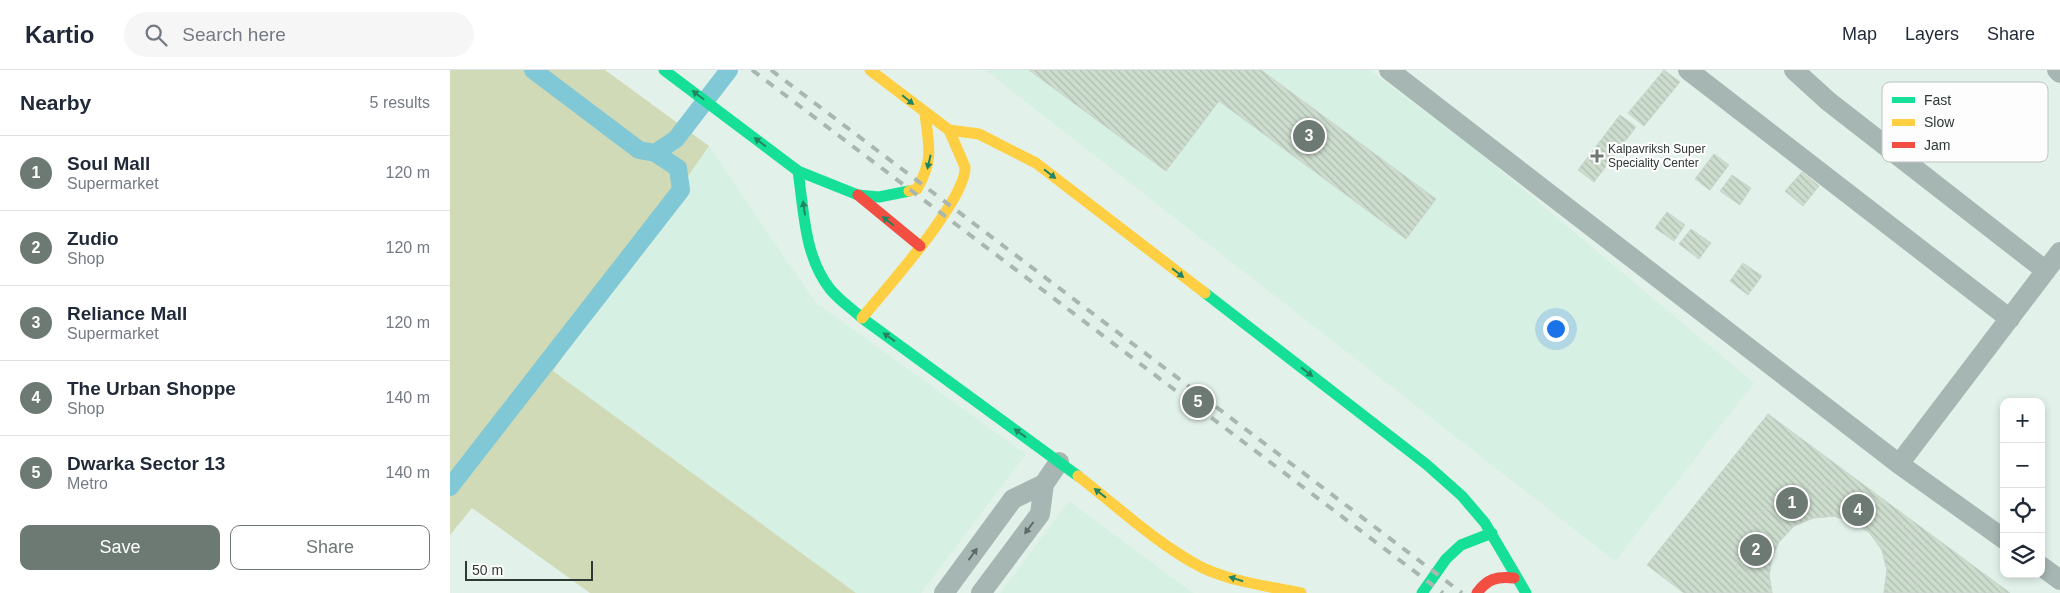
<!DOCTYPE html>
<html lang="en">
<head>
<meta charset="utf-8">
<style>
	body { margin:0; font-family:Helvetica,sans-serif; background:#f6f6f7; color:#1f2937 }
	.controls { position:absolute; right:15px; bottom:15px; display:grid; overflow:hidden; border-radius:10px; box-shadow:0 2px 8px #0003 }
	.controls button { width:45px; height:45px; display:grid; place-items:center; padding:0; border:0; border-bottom:1px solid #e0e1e3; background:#fff; color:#1f2937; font:25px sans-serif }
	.scale { position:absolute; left:15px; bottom:12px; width:128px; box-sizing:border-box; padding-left:5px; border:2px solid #2e3934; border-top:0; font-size:14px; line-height:18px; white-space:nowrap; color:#2e3934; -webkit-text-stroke:4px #fdfdfd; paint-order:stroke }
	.you { position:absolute; left:1105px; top:258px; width:18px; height:18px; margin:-12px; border:4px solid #fff; border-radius:50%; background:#1a73e8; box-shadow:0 0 0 8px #1a73e833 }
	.badge { display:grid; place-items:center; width:32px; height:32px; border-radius:50%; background:#6d7a74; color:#fff; font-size:16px; font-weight:700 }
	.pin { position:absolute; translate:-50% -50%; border:2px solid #fff; box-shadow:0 1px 5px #0006 }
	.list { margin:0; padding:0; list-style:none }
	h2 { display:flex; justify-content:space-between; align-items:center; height:65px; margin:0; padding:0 20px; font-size:21px }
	h2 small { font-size:16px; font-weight:400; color:#747a83 }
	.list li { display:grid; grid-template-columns:32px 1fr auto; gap:15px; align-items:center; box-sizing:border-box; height:75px; padding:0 20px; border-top:1px solid #e0e1e3 }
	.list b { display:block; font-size:19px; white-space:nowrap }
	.list p { margin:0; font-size:16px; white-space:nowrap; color:#747a83 }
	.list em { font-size:16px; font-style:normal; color:#747a83 }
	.actions { display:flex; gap:10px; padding:15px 20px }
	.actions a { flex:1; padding:11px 0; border:1px solid #6d7a74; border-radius:10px; text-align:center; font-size:18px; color:#6d7a74 }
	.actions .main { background:#6d7a74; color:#fff }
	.icon { flex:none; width:28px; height:28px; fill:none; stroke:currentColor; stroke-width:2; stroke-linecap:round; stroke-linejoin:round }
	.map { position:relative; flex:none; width:1610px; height:523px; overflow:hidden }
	header { display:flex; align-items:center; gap:30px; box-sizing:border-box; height:70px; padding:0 25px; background:#fff; border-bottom:1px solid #e0e1e3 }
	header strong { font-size:24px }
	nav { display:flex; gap:28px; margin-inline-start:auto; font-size:18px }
	.search { width:350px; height:45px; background:#f6f6f7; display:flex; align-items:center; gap:12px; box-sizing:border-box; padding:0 18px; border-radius:28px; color:#747a83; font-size:19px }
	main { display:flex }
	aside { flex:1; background:#fff }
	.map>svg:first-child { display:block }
	.built { fill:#d6f1e3 }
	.park { fill:#d0dab7 }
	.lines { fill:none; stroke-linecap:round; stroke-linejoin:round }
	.canal { stroke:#81c8d6; stroke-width:18 }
	.building { fill:url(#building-back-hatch); stroke:#cad5cd }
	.street { stroke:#a6b6b2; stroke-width:20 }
	.fast { stroke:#16e098; stroke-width:11 }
	.slow { stroke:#ffcf43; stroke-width:11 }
	.jam { stroke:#f24e42; stroke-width:11 }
	.rail { stroke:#aab6b2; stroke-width:4; stroke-dasharray:9 9; stroke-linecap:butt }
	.oneway { fill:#238461 }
	.oneway2 { fill:#5e6b66 }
	.poi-dot { fill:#6d7a74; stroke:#fdfdfd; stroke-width:2 }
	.labels { text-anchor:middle; stroke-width:4.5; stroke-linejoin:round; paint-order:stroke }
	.poi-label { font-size:12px; fill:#2e3934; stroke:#fdfdfd; text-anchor:start }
	.key { fill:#fdfdfd; stroke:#bfc2c1; stroke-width:1 }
	.key-label { font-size:14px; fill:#2e3934 }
</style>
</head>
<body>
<header>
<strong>Kartio</strong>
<div class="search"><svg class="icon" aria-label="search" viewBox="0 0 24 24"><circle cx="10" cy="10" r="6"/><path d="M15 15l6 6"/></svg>Search here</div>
<nav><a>Map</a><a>Layers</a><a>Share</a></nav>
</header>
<main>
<aside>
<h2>Nearby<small>5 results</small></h2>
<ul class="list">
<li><span class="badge">1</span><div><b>Soul Mall</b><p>Supermarket</p></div><em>120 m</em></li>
<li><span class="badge">2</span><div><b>Zudio</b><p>Shop</p></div><em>120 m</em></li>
<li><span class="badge">3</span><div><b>Reliance Mall</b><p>Supermarket</p></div><em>120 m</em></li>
<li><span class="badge">4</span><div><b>The Urban Shoppe</b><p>Shop</p></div><em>140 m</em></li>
<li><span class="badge">5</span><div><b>Dwarka Sector 13</b><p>Metro</p></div><em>140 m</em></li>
</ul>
<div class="actions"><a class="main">Save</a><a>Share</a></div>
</aside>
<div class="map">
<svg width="1610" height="523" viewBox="0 0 1610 523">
	<defs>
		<pattern id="building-back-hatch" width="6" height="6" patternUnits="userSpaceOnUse" patternTransform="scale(1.25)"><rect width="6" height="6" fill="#ccdccd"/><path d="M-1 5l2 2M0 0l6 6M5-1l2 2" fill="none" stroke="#b0beb1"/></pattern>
	</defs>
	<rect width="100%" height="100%" fill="#e2f2ea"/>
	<path class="built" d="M 535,0 L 919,0 L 1025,79 L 1304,313 L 1165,491 Z
		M 259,76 L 365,232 L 576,384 L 471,523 L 406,523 L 103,301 Z
		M 619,431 L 743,523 L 550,523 Z"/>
	<path class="park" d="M 0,0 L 155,0 L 259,76 L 103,301 L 406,523 L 140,523 L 22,438 L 0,465 Z"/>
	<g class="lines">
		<path class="canal" d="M 83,0 L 189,80 L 205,83 L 226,69 L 279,0
			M 0,417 L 231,120 L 228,98 L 205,83"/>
	</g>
	<path class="building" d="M 579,0 L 811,0 L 986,129 L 956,169 L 769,31 L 716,101 Z
		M 1214,0 L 1230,12 L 1194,56 L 1178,43 Z
		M 1170,45 L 1186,57 L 1144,112 L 1128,100 Z
		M 1264,84 L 1279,95 L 1260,120 L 1245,109 Z
		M 1352,102 L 1369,116 L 1353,136 L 1335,121 Z
		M 1282,105 L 1301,118 L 1290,135 L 1270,121 Z
		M 1217,142 L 1235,155 L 1224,171 L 1205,158 Z
		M 1241,159 L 1261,173 L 1249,189 L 1229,174 Z
		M 1293,193 L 1312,206 L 1298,225 L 1280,211 Z
		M 1318,344 L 1560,523 L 1434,523 L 1437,500 L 1432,480 L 1420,463 L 1403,452 L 1384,446 L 1363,448 L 1344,456 L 1329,472 L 1322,487 L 1319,506 L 1322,523 L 1234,523 L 1197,495 Z
		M 1365,415 L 1396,416 L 1425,428 L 1449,448 L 1463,476 L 1468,506 L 1465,523 L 1434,523 L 1437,500 L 1432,480 L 1420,463 L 1403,452 L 1384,446 L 1363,448 L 1344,456 L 1329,472 L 1322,487 L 1319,506 L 1322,523 L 1288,523 L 1287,492 L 1295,465 L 1312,441 L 1335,424 Z"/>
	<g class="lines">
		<path class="street" d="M 939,0 L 1449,394 L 1554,469
			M 1238,0 L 1560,249
			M 1344,0 L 1378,31 L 1596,201
			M 1607,0 L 1610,3
			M 1449,394 L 1610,182
			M 1591,496 L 1610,510
			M 494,523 L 563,429 L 594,414
			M 531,523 L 590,444 L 594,414 L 609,392"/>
		<path class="fast" d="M 214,0 L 348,101 L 408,125 L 429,127 L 459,121
			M 348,101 C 354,141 354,186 380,219 C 389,230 402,239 412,248 L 628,406
			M 755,223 L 976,394 L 1012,426 L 1035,453 L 1076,523
			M 972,523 L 996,489 L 1011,475 L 1042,463"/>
		<path class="slow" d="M 420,0 L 499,60 L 529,64 L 586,93 L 755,223
			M 459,121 L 467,119 C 484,89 479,77 475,44
			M 412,248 C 434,221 517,129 515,97 L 499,60
			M 628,406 C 667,436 707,474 751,497 C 782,512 818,516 851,523"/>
		<path class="jam" d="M 408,125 L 470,176
			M 1027,523 C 1037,509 1047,506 1064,508"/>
		<path class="rail" d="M 302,0 L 993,523
			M 321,0 L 1012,523"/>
	</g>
	<defs><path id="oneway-solid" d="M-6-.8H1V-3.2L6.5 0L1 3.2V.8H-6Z" transform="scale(1.25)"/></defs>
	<g class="oneway">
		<use href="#oneway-solid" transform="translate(248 25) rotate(-143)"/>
		<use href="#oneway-solid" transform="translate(458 30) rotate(39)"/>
		<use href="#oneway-solid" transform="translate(310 72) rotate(-143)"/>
		<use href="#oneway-solid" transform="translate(479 92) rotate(103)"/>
		<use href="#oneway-solid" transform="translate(600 104) rotate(38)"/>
		<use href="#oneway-solid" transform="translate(354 138) rotate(-98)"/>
		<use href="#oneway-solid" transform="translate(438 151) rotate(-141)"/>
		<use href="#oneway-solid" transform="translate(728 203) rotate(38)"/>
		<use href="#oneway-solid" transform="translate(439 267) rotate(-144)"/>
		<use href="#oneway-solid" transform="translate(857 302) rotate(38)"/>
		<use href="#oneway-solid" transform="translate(570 363) rotate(-144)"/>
		<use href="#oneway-solid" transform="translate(650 423) rotate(-142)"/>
		<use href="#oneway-solid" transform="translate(786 509) rotate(-163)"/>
	</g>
	<g class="oneway2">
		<use href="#oneway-solid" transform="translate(579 458) rotate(127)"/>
		<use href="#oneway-solid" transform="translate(523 484) rotate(-54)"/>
	</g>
	<path class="poi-dot" d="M1144.5 78.5h5v5h5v5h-5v5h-5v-5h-5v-5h5z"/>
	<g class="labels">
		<g class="poi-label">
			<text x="1158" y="83">Kalpavriksh Super<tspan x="1158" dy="14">Speciality Center</tspan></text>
		</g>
	</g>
	<rect x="1432" y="12" width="166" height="80" rx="8" class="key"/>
	<rect x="1442" y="27" width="23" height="6" fill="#16e098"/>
	<rect x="1442" y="49" width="23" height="7" fill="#ffcf43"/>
	<rect x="1442" y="72" width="23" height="6" fill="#f24e42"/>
	<g class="key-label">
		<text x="1474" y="35">Fast</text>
		<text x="1474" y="57">Slow</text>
		<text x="1474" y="80">Jam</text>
	</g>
</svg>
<div class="controls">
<button>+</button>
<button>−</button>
<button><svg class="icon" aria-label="locate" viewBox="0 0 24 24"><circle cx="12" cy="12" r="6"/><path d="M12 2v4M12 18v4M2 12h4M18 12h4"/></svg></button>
<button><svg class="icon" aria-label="layers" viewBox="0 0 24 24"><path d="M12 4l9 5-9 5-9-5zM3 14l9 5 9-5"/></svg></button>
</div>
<div class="scale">50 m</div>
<div class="you"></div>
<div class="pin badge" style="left:1342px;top:433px">1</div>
<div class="pin badge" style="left:1306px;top:480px">2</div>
<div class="pin badge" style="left:859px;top:66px">3</div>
<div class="pin badge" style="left:1408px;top:440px">4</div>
<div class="pin badge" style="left:748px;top:332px">5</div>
</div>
</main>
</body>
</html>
